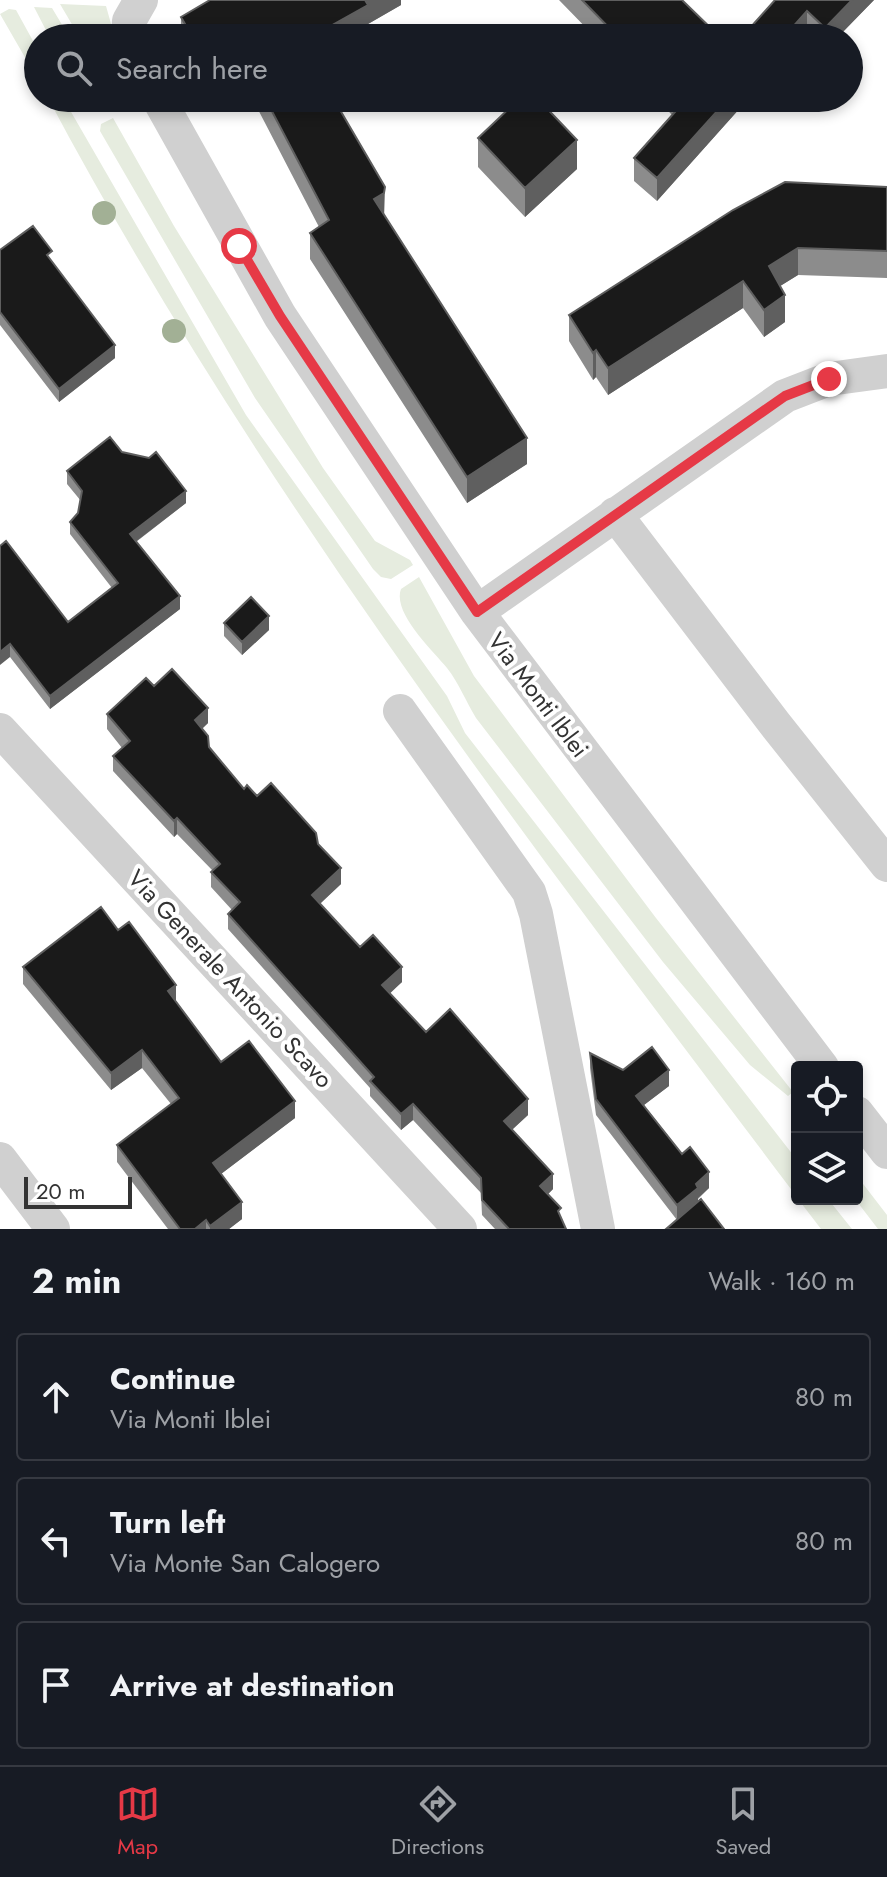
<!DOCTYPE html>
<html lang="en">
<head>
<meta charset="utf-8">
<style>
	body { margin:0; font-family:Jost,sans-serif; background:#242831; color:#f1f3f6 }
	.controls { position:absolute; right:24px; bottom:24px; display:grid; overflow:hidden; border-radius:8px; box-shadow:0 4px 12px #0003 }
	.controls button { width:72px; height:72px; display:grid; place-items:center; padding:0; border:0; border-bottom:2px solid #363941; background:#171b24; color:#f1f3f6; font:40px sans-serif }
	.scale { position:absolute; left:24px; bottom:20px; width:108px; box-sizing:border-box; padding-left:8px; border:4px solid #333; border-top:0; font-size:22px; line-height:28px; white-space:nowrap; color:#333; -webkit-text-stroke:6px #fff; paint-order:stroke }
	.stop { position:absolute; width:24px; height:24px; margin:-18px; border:6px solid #e63946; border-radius:50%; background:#fff }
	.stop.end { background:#e63946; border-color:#fff; box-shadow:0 2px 8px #0008 }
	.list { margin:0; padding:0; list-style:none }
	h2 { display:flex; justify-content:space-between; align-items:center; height:104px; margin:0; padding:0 32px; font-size:34px }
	h2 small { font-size:26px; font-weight:400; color:#9ea1a6 }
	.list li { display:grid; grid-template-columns:52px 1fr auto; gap:24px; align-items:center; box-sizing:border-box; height:128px; margin:0 16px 16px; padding:0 16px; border:2px solid #363941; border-radius:8px }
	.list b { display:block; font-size:30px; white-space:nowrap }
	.list p { margin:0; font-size:26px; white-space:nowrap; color:#9ea1a6 }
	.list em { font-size:26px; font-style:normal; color:#9ea1a6 }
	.icon { flex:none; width:44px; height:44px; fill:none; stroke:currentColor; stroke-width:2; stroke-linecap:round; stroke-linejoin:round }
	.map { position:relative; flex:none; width:887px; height:1229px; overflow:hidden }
	.search { position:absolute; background:#171b24; box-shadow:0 4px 12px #0003; left:24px; right:24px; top:24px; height:88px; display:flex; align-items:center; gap:20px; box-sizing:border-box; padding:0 28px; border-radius:44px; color:#9ea1a6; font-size:30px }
	.sheet { height:536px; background:#171b24 }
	nav { display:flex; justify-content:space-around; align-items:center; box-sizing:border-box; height:112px; border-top:2px solid #363941; background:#171b24; font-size:22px; color:#9ea1a6 }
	nav a { display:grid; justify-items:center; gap:4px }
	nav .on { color:#e63946 }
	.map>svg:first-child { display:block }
	.green { fill:#e6ecdf }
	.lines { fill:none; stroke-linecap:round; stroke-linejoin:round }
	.minor { stroke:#d0d0d0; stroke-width:34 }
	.tree { fill:#a2b095 }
	.wall { fill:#8c8c8c }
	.shaded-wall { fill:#5f5f5f }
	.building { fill:#1a1a1a; stroke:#5f5f5f; stroke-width:2 }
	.route { stroke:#e63946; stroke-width:10 }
	.labels { text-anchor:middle; stroke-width:8; stroke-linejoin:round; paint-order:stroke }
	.street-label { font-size:24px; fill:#333; stroke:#fff }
</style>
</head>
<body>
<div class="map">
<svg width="887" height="1229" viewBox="0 0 887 1229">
	<rect width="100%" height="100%" fill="#fff"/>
	<path class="green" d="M 60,4 L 106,6 L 115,38 L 80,38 Z
		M 34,7 L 52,8 L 70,38 L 50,38 Z
		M 9,9 L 16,10 L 38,50 L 38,80 L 0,14 Z
		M 48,98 L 63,98 L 246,415 L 447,696 L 465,733 L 797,1160 L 797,1197 C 530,843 257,491 48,98 Z
		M 113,118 L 174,226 L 323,468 L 375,541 L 410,560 L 413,565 L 391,579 L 381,577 L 373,569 L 255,398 L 100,131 L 101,124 Z
		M 419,577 L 474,676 L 656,918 L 793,1092 L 788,1096 L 750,1065 L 663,962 L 476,718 C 466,702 459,683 447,668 C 433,651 392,613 401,589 Z
		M 857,1176 L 887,1215 L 887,1229 L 878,1229 L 855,1199 Z
		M 798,1199 L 828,1199 L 852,1229 L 821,1229 Z"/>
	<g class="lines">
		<path class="minor" d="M 128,37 L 129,21 L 141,0
			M 158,98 L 280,316 L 477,612 L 822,1067
			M 615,514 L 775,724 L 887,865
			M 477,612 L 785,396 L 829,379 L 887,371
			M 400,711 L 529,892 L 536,914 L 598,1229
			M 0,730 L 460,1229
			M 857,1113 L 887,1152
			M 0,1159 L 53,1229"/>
	</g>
	<g class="tree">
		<circle cx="104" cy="213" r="12"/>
		<circle cx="174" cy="331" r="12"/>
	</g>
	<path class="wall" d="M 401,0 L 401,5 L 368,24 L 368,31 L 355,38 L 181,38 L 181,17 Z
		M 559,0 L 682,0 L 721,38 L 596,38 Z
		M 775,0 L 874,0 L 837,38 L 811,38 L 807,34 L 803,38 L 741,38 Z
		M 212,98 L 238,98 L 218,109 Z
		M 252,98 L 333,98 L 385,216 L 527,464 L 467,503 L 310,259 L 310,233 L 319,227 Z
		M 656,98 L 749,98 L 657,201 L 634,181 L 634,158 L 672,115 Z
		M 478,138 L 577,169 L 525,217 L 478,167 Z
		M 887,187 L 887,278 L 798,275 L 780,286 L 785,322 L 764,337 L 743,308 L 608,395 L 596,377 L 593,380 L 569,341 L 569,315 Z
		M 0,250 L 52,261 L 115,358 L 59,402 L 0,325 Z
		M 122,452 L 186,503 L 136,542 L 180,609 L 50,709 L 10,657 L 0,546 L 68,622 L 112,588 L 70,534 L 70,522 L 78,513 L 81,501 L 67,484 L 67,471 Z
		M 224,623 L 269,630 L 242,655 L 224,636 Z
		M 154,686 L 208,723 L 202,729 L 209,747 L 244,789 L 257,796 L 318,844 L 341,884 L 320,904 L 360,947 L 402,982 L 389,993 L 426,1032 L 528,1115 L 512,1130 L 553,1189 L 548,1194 L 566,1229 L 495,1229 L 482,1215 L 481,1193 L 413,1120 L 401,1130 L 370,1096 L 370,1088 L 228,929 L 228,914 L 232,910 L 211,887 L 211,872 L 213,871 L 177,834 L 174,837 L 113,771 L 113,756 L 122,748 L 107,729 L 107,714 Z
		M 23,967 L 176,1002 L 221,1062 L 295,1118 L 221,1174 L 242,1219 L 229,1229 L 168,1229 L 117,1162 L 117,1145 L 171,1104 L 142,1068 L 111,1090 L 23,984 Z
		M 590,1053 L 623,1070 L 669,1086 L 644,1105 L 709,1188 L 677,1220 L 596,1115 L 590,1068 Z"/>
	<path class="shaded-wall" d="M 365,0 L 401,0 L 401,5 L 368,24 L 368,31 L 355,38 L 309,38 Z
		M 852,0 L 874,0 L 837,38 L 825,38 L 825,28 Z
		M 807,11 L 807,34 L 803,38 L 783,38 Z
		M 218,98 L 238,98 L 218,109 Z
		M 729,98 L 749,98 L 657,201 L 657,178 Z
		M 577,140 L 577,169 L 525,217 L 525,188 Z
		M 385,187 L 384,219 L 374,199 Z
		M 798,248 L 798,275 L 769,293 L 769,266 Z
		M 743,281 L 743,308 L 608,395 L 608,368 Z
		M 785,295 L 785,322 L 764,337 L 764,310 Z
		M 115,345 L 115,358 L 59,402 L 59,389 Z
		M 596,350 L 596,377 L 593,380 L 593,353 Z
		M 527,438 L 527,464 L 467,503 L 467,477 Z
		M 186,491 L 186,503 L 130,546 L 130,534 Z
		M 180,596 L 180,609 L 50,709 L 50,696 Z
		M 269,616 L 269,630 L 242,655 L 242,642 Z
		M 10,644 L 10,657 L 0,665 L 0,652 Z
		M 208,708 L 208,723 L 195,735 L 195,720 Z
		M 177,818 L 177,834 L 174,837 L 174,821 Z
		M 341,868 L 341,884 L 312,911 L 312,895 Z
		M 402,967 L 402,982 L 382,1001 L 382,985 Z
		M 176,985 L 176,1002 L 168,991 Z
		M 142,1050 L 142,1068 L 111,1090 L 111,1073 Z
		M 669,1070 L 669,1086 L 636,1111 L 636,1096 Z
		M 528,1099 L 528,1115 L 504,1137 L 504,1121 Z
		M 295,1101 L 295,1118 L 213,1180 L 213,1163 Z
		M 413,1104 L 413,1120 L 401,1130 L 401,1114 Z
		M 709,1172 L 709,1188 L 698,1198 L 698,1204 L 677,1221 L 677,1205 L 696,1184 Z
		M 553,1174 L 553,1189 L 540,1202 L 540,1186 Z
		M 242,1202 L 242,1219 L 229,1229 L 210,1229 L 210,1226 Z
		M 206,1220 L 206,1229 L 195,1229 Z"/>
	<path class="building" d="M 210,0 L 365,0 L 368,5 L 309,38 L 193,38 L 181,17 Z
		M 582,0 L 682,0 L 721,38 L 619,38 Z
		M 775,0 L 852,0 L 825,28 L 807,11 L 783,38 L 741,38 Z
		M 265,98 L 333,98 L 385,187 L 384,193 L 374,199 L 527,438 L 467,477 L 310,233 L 329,220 Z
		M 520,98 L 537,98 L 577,140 L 525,188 L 478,138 Z
		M 678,98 L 729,98 L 657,178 L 634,158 L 683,103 Z
		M 785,182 L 887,187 L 887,251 L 798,248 L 769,266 L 785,295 L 764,310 L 743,281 L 608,368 L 596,350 L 593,353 L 569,315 L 733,210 Z
		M 33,226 L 52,251 L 47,255 L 115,345 L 59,389 L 0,312 L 0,250 Z
		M 110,437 L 122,452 L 149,458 L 156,452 L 186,491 L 130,534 L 180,596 L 50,696 L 10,644 L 0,652 L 0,546 L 6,541 L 68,622 L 118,583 L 70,522 L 78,513 L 82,491 L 67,471 Z
		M 251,597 L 269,616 L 242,642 L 224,623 Z
		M 172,669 L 208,708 L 195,720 L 208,736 L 209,747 L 244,789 L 247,785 L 257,796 L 271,783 L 316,833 L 318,844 L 341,868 L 312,895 L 360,947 L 373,935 L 402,967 L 382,985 L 426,1032 L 450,1009 L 528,1099 L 504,1121 L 553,1174 L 540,1186 L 561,1208 L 558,1211 L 566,1229 L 509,1229 L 482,1200 L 481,1178 L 413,1104 L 401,1114 L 370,1081 L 374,1077 L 228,914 L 240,902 L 211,872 L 220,864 L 177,818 L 174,821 L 113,756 L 130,741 L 107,714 L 146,678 L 154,686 Z
		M 101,907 L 118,930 L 129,922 L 176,985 L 168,991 L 221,1062 L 249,1041 L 295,1101 L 213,1163 L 242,1202 L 210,1226 L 206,1220 L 195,1229 L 180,1229 L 117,1145 L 179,1098 L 142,1050 L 111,1073 L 23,967 Z
		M 652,1047 L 669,1070 L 636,1096 L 682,1154 L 690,1147 L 709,1172 L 696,1184 L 698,1188 L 677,1205 L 596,1099 L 590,1053 L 623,1070 Z
		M 701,1199 L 724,1229 L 666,1229 Z"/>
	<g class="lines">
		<path class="route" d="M 239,246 L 280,316 L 477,612 L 785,396 L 829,379"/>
	</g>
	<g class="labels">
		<g class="street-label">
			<text transform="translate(538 695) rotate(53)" y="8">Via Monti Iblei</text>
			<text transform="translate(230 979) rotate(47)" y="8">Via Generale Antonio Scavo</text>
		</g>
	</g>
</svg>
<div class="controls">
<button><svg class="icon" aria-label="locate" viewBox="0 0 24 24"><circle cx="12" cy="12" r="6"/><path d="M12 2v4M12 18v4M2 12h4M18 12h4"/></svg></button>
<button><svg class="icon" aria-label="layers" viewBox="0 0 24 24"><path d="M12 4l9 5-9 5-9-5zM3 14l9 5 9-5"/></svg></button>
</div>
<div class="scale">20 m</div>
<div class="stop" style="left:239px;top:246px"></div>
<div class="stop end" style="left:829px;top:379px"></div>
<div class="search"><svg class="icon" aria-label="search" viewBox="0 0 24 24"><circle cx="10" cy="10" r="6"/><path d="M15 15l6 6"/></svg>Search here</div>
</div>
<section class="sheet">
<h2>2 min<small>Walk · 160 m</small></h2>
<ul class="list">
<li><svg class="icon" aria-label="ahead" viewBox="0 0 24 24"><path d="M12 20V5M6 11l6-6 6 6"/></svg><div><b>Continue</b><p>Via Monti Iblei</p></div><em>80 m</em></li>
<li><svg class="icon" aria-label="left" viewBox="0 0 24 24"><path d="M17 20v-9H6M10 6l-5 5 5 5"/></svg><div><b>Turn left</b><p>Via Monte San Calogero</p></div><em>80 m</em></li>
<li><svg class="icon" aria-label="arrive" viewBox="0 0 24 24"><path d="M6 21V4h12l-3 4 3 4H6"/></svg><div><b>Arrive at destination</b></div></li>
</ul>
</section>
<nav>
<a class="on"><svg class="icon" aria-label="map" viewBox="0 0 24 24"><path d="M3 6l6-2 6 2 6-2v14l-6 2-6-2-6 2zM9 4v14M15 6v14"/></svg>Map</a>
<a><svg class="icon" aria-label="directions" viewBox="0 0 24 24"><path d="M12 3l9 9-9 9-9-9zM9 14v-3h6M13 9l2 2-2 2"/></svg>Directions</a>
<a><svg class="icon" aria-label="saved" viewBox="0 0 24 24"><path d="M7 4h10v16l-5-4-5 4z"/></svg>Saved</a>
</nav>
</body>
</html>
